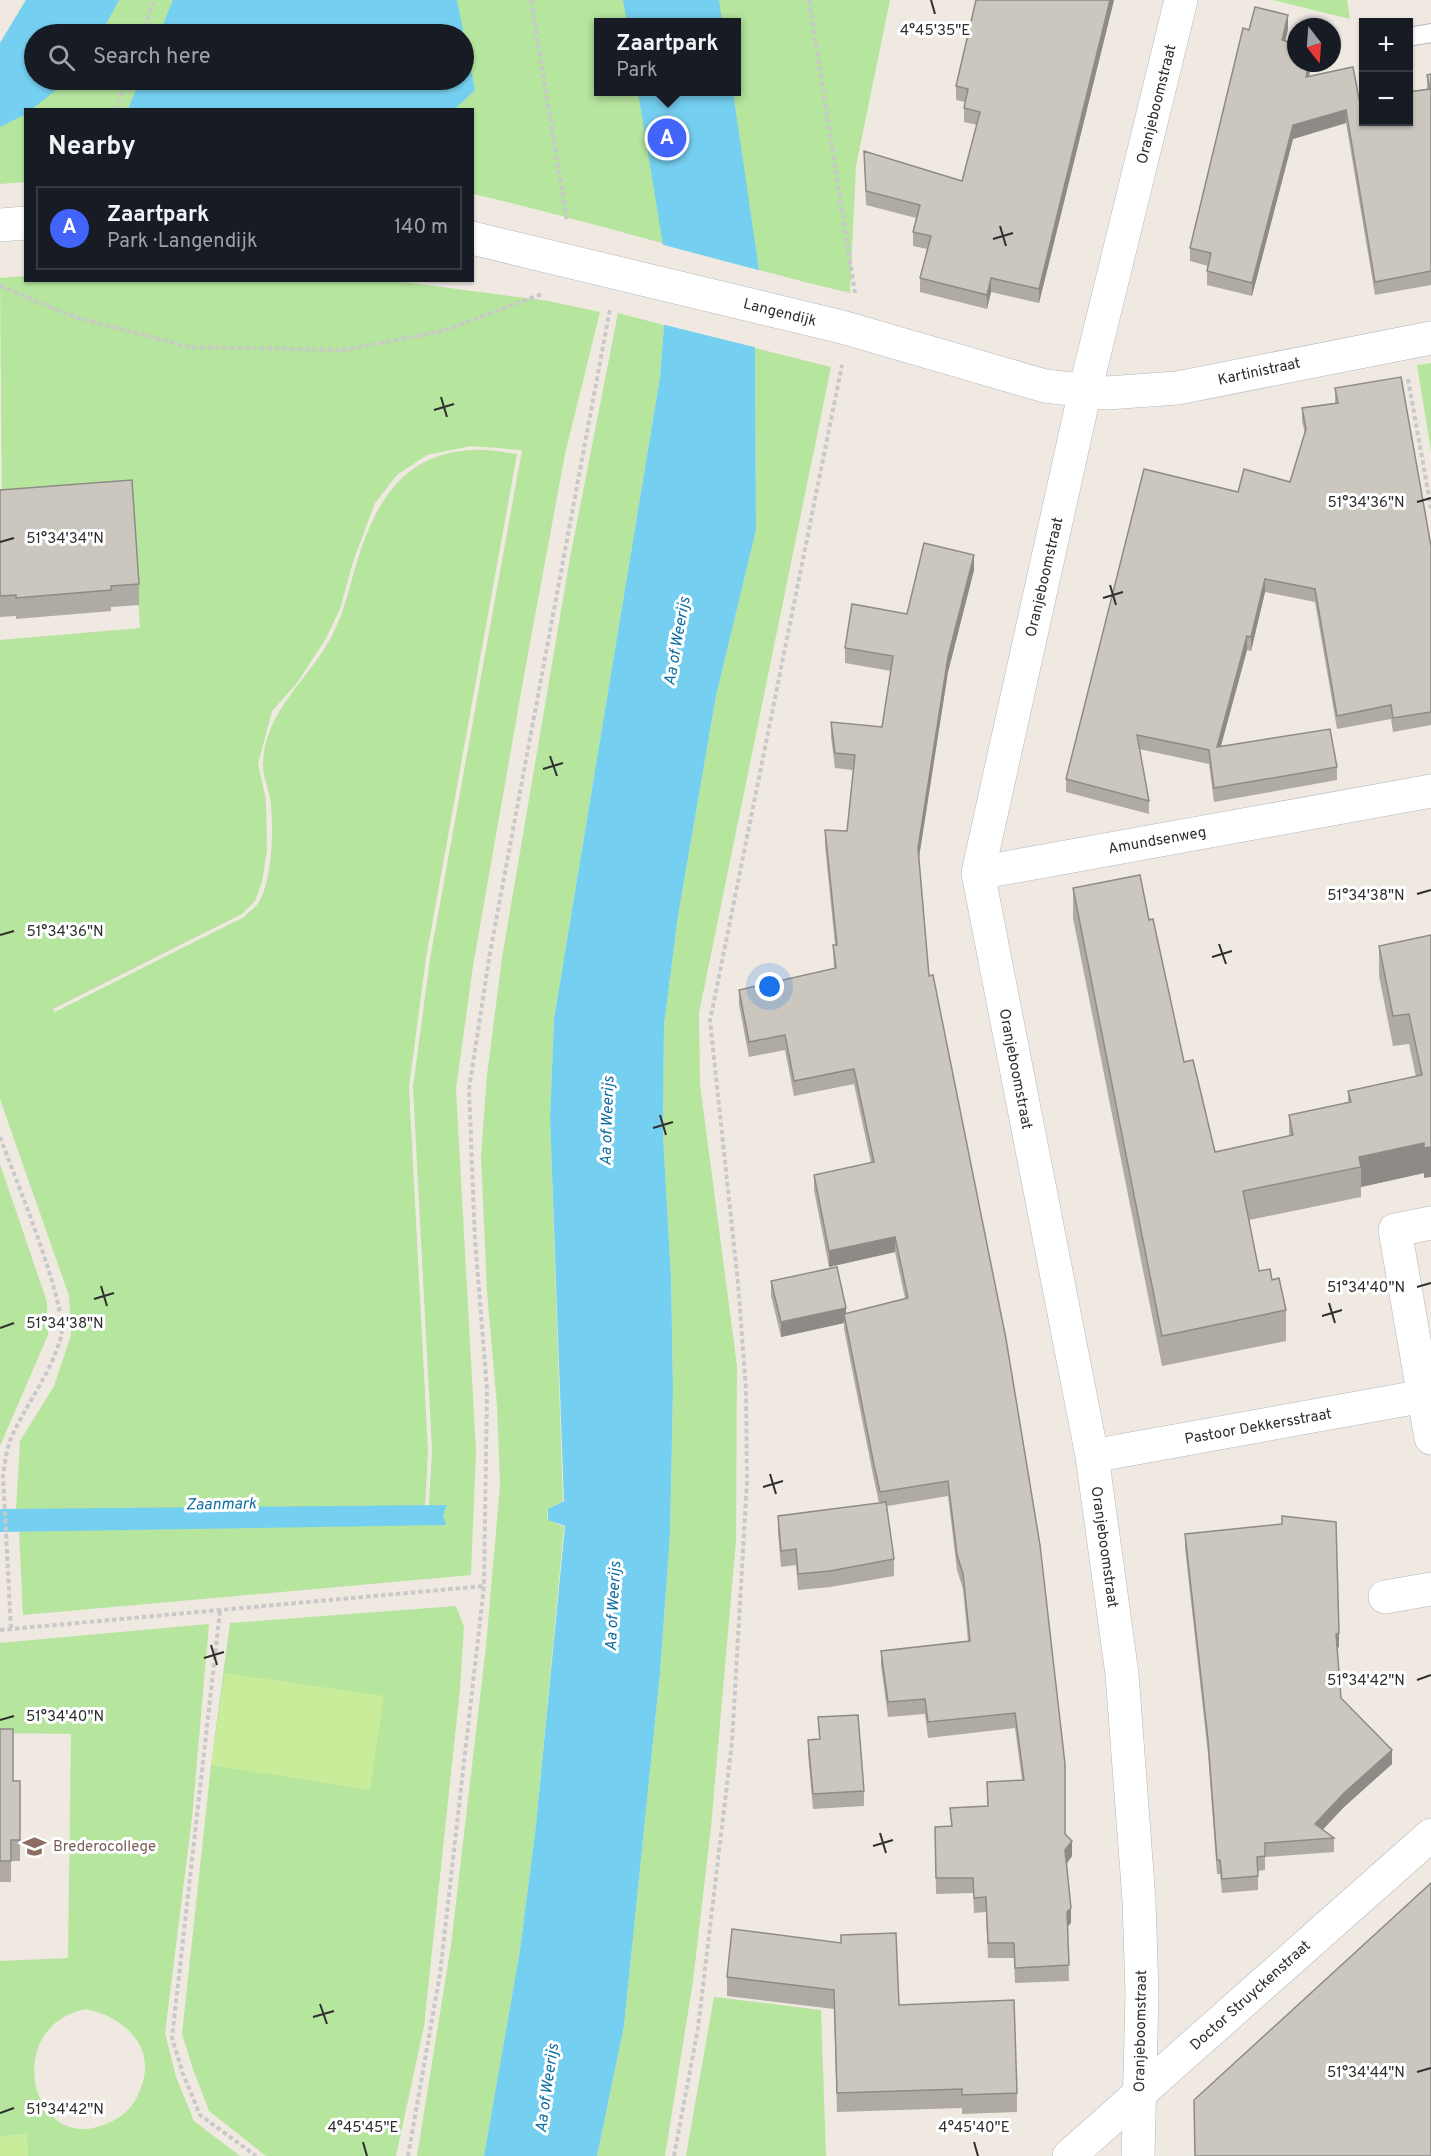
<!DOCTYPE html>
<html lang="en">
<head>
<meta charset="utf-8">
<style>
	body { margin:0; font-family:Overpass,sans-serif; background:#20242c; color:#f1f3f6 }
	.controls { position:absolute; right:18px; top:18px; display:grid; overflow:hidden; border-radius:0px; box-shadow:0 2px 4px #0004 }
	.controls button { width:54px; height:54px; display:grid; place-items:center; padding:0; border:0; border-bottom:2px solid #363941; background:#171b24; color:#f1f3f6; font:30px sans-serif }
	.compass { position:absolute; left:1287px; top:18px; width:54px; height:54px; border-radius:50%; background:#171b24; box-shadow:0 2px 4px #0004; rotate:163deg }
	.you { position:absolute; left:770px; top:987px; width:21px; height:21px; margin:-15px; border:4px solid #fff; border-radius:50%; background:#1a73e8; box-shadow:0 0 0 9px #1a73e833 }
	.badge { display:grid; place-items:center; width:39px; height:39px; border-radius:50%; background:#4264fb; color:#fff; font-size:20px; font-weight:700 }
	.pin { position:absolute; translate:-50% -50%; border:3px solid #fff; box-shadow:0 2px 6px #0006 }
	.popup { position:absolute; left:594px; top:18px; width:147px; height:78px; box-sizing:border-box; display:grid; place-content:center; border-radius:0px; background:#171b24; filter:drop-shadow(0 2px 4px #0005); font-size:20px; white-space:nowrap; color:#9ea1a6 }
	.popup b { font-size:22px; color:#f1f3f6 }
	.popup::after { content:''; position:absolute; left:50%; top:100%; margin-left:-12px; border:12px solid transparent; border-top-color:#171b24 }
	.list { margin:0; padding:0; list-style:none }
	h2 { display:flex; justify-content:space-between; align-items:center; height:78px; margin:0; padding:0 24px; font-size:26px }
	h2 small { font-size:20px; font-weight:400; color:#9ea1a6 }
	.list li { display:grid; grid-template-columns:39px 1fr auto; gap:18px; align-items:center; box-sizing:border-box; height:84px; margin:0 12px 12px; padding:0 12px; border:2px solid #363941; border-radius:0px }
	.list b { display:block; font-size:22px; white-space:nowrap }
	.list p { margin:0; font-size:20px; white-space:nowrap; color:#9ea1a6 }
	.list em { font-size:20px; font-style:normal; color:#9ea1a6 }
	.icon { flex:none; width:33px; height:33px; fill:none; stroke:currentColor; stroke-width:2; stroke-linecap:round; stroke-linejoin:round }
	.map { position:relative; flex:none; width:1431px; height:2156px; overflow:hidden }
	.search { position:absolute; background:#171b24; box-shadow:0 2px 4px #0004; left:24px; top:24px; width:450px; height:66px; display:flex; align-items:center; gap:15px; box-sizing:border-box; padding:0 21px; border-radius:33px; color:#9ea1a6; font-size:22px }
	.panel { position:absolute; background:#171b24; box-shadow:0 2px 4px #0004; left:24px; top:108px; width:450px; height:174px; border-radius:0px }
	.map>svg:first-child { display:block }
	.green { fill:#b6e59e; fill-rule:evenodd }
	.pitch { fill:#c9ec9a }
	.water { fill:#75cff0 }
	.pier { fill:#efe9e1 }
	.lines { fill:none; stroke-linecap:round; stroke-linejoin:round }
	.lane-casing { stroke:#b4b7c1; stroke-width:20 }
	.street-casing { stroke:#b4b7c1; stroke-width:34 }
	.secondary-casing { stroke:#b4b7c1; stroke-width:34 }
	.path { stroke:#c9c9c9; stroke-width:4; stroke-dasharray:4.5 3; stroke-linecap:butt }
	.lane { stroke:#fff; stroke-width:18 }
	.street { stroke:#fff; stroke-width:33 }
	.secondary { stroke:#fff; stroke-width:33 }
	.wall { fill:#afaba4 }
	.shaded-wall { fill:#8e8b86 }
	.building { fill:#cbc7bf; stroke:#8e8b86; stroke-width:1.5 }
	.ticks { fill:none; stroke:#2e2e2e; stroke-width:2 }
	.labels { text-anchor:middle; stroke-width:6; stroke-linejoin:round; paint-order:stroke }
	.street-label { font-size:15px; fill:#2e2e2e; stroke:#fff }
	.education-label { font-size:15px; fill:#785e54; stroke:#fff; text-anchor:start }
	.water-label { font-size:16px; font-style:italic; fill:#0d6fa3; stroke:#fff }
	.ticks-label { font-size:15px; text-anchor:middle; fill:#2e2e2e; stroke:#fff; stroke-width:6; stroke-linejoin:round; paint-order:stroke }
</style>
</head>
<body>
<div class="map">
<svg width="1431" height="2156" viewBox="0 0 1431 2156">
	<rect width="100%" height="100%" fill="#efe9e1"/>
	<path class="green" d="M 26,0 L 890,0 L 856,166 L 850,293 C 724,263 599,223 473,194 L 472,110 L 26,110 L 25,182 L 0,184 L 0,43 ZM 598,22 L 736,22 L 736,92 L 598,92 ZM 34,34 L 464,34 L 464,80 L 34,80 Z
		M 1273,0 L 1347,0 L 1350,19 Z
		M 25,276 L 26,280 L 389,280 L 548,301 L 600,312 L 565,454 L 525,670 L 473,966 L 456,1089 L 476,1451 L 471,1575 L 23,1615 L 19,1531 L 445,1524 L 443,1515 L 446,1505 L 429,1505 L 432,1451 L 413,1087 L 430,959 L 522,450 L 471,446 L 427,455 L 397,475 L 375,503 L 353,562 L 340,609 L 325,640 L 297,683 L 272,711 L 258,764 L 266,800 L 267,850 L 262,882 L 255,901 L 242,914 L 53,1009 L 55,1012 L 244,917 C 248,913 253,909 257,905 C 273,884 274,824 270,798 C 268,787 262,774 263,763 C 265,712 305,683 329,641 C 343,617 348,592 356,565 C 374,505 402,453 472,450 C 487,449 502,452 517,454 L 426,958 L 409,1087 L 428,1451 L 425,1506 L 16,1510 L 20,1441 L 54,1386 L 71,1335 L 69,1296 L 0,1099 L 0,640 L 140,628 L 132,501 L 2,511 L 0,278 Z
		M 618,313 L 664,325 L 660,377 L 554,1019 L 550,1118 L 563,1501 L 548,1509 L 547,1519 L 564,1527 L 536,1825 L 520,1950 L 484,2156 L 417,2156 L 451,1945 L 486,1646 L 500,1485 L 497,1406 L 487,1292 L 481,1155 L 487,1075 L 502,958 L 570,558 Z
		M 755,348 L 831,367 L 699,1013 L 700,1084 L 737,1366 L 736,1540 L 711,1827 L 693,1981 L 665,2156 L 597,2156 L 624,2026 L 660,1673 L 670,1535 L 673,1390 L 671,1276 L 663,1135 L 664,1025 L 678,916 L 716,696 L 756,530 Z
		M 1431,363 L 1431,451 L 1417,365 Z
		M 0,1164 L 47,1302 L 48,1335 L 0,1446 Z
		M 456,1606 L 464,1627 L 460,1689 L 424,2026 L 396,2156 L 266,2156 L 209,2111 L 194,2072 L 182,2034 L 211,1765 L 230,1623 Z
		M 209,1624 L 192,1818 L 165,2033 L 176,2077 L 194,2121 L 240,2156 L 28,2156 L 26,2134 L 0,2137 L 0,1961 L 68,1958 L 71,1734 L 0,1733 L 0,1643 ZM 86,2009 C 125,2017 158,2048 140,2090 C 134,2107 122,2118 106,2124 C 31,2156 0,2026 86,2009 Z
		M 714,1997 L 821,2010 L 826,2156 L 686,2156 Z"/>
	<path class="pitch" d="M 225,1673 L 384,1696 L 370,1790 L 211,1765 Z
		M 26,2134 L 28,2156 L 0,2156 L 0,2137 Z"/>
	<path class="water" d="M 26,0 L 119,0 L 101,34 L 34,34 L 34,80 L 69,80 L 32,109 L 26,110 L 24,115 L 0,127 L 0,43 Z
		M 173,0 L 457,0 L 475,90 L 455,109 L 128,109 L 140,80 L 464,80 L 464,34 L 159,34 Z
		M 623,0 L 719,0 L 722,22 L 627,22 Z
		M 638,92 L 733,92 L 759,270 L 755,348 L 756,530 L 716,696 L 678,916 L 664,1025 L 663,1135 L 671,1276 L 673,1390 L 670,1535 L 660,1673 L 624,2026 L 597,2156 L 484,2156 L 520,1950 L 536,1825 L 565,1526 L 548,1520 L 548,1509 L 564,1501 L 550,1118 L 554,1019 L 660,377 L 664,325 L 663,245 Z
		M 447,1505 L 443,1515 L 446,1525 L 0,1532 L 0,1509 Z"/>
	<path class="pier" d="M 660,244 L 762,271 L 758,348 L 661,324 Z"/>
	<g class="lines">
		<defs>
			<path id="lane" d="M 1408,37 L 1431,33"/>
			<path id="street" d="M 0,225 L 26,223
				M 472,238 L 842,327 L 1045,386 L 1107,393 L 1177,388 L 1431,338
				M 978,873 L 1431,791
				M 1431,1223 L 1395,1230 L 1431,1438
				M 1092,1456 L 1424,1396
				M 1385,1597 L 1431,1589
				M 1138,2156 L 1142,1994 L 1139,1900 L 1122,1674 L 1092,1456 L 978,873 L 1085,391 L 1181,0"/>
			<path id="secondary" d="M 1069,2156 L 1431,1835"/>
		</defs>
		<use href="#lane" class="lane-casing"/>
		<use href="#street" class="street-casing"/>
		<use href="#secondary" class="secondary-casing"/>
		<path class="path" d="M 531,0 L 567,221
			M 809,0 L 855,293
			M 142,34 L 154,0
			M 116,110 L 126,80
			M 0,286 L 75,317 L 189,347 L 344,350 L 443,331 L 542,294
			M 1408,379 L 1431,508
			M 0,1137 C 13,1173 69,1307 61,1337 C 51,1373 27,1403 12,1436 C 6,1449 5,1463 3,1476 L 11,1629
			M 220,1611 L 172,2038 L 183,2074 L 200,2115 L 256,2156
			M 0,1630 L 484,1586
			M 408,2156 L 440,1974 L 484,1586 L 487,1389 L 475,1240 L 469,1089 L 490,953 L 610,309
			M 674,2156 L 698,2028 L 732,1742 L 747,1481 L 746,1390 L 738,1283 L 710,1021 L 842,365"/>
		<use href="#lane" class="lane"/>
		<use href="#street" class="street"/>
		<use href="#secondary" class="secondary"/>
	</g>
	<path class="wall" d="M 1114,0 L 1039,303 L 991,292 L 987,309 L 920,292 L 920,278 L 927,249 L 913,246 L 913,232 L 916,218 L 866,205 L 864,151 L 962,181 L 977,125 L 964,122 L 964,108 L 965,102 L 956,100 L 956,86 Z
		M 1288,29 L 1285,41 L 1312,63 L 1309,76 L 1359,99 L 1427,89 L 1427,75 L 1431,74 L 1431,285 L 1375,295 L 1346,123 L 1293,139 L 1252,296 L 1207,285 L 1207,271 L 1208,266 L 1190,261 L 1190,248 L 1249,30 Z
		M 1335,388 L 1431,546 L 1431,725 L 1393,732 L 1391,719 L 1337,729 L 1315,602 L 1265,592 L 1251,651 L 1247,650 L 1221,746 L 1337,767 L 1337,780 L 1214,802 L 1209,764 L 1139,749 L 1149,801 L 1149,814 L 1066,792 L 1066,779 L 1238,492 L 1290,482 L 1305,434 L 1302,421 L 1302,408 L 1335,403 Z
		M 0,490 L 139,584 L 139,605 L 111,607 L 111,611 L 16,619 L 16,616 L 0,617 Z
		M 974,570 L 948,672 L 919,858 L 929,976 L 1065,1834 L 1072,1856 L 1067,1864 L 1071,1923 L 1068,1926 L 1069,1981 L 1015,1983 L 1014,1958 L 988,1958 L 986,1912 L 974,1913 L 973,1893 L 936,1894 L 935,1827 L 951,1826 L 950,1808 L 987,1806 L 1022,1780 L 1015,1728 L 928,1738 L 925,1714 L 888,1717 L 881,1666 L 881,1651 L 968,1641 L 963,1589 L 957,1570 L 948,1496 L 887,1506 L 894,1559 L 894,1576 L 830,1587 L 798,1590 L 796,1565 L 781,1567 L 778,1532 L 778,1516 L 879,1503 L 874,1480 L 844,1329 L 844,1323 L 781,1337 L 771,1296 L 771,1281 L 846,1313 L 905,1298 L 895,1252 L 829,1267 L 814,1190 L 814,1175 L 871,1163 L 854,1084 L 794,1096 L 785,1050 L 749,1057 L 739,1005 L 739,990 L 834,969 L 833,945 L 835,945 L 825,845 L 825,830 L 847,831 L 853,770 L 835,768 L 831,737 L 831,722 L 882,727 L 891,671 L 845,663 L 845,648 L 907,614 Z
		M 1073,888 L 1149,920 L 1184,1062 L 1215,1152 L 1289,1136 L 1289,1115 L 1348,1102 L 1348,1091 L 1416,1077 L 1409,1044 L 1393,1046 L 1379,976 L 1379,946 L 1431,935 L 1424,1178 L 1424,1173 L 1361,1187 L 1361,1197 L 1249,1220 L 1259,1271 L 1272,1280 L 1286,1310 L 1286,1341 L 1162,1366 L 1073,918 Z
		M 1185,1534 L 1339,1647 L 1337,1648 L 1341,1698 L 1392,1764 L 1344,1807 L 1323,1829 L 1334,1838 L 1334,1852 L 1265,1857 L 1265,1870 L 1258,1871 L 1258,1890 L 1222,1893 L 1220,1874 L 1217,1874 L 1208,1754 L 1185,1548 Z
		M 818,1717 L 864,1791 L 864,1806 L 813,1809 L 808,1754 L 808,1740 L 819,1739 Z
		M 0,1729 L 13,1781 L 20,1781 L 20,1861 L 11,1861 L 11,1882 L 0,1882 Z
		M 732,1929 L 899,2005 L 1017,2093 L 1017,2112 L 962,2114 L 962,2108 L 837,2112 L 834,2009 L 727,1996 L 727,1977 Z"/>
	<path class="shaded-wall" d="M 1110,0 L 1114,0 L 1039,303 L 1039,289 Z
		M 1288,15 L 1288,29 L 1282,54 L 1282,40 Z
		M 1309,63 L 1312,63 L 1306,90 L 1306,77 Z
		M 1346,110 L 1346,123 L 1293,139 L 1252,296 L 1252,283 L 1293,125 Z
		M 991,278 L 991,292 L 987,309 L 987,295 Z
		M 974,555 L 974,570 L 948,672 L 918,863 L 918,848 L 948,657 Z
		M 1265,579 L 1265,592 L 1251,651 L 1251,637 Z
		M 1247,636 L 1247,650 L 1217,760 L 1217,747 Z
		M 1424,1143 L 1424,1173 L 1361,1187 L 1361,1167 L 1359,1157 Z
		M 1431,1147 L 1431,1177 L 1424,1178 L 1424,1148 Z
		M 895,1237 L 895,1252 L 829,1267 L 829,1251 Z
		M 846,1308 L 846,1322 L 844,1314 L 844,1323 L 781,1337 L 781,1322 Z
		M 1339,1633 L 1339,1647 L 1336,1648 L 1336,1634 Z
		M 1392,1750 L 1392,1764 L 1344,1807 L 1315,1838 L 1315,1824 L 1344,1793 Z
		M 1072,1841 L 1072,1856 L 1065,1865 L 1065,1850 Z
		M 1071,1908 L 1071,1923 L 1067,1927 L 1067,1912 Z"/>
	<path class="building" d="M 976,0 L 1110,0 L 1039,289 L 991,278 L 987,295 L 920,278 L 931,236 L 913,232 L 920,205 L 866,191 L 864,151 L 962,181 L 980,112 L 964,108 L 968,89 L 956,86 Z
		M 1255,7 L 1288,15 L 1282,40 L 1296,44 L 1296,63 L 1309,63 L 1306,77 L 1353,67 L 1359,99 L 1364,98 L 1364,122 L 1408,122 L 1408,92 L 1430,89 L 1427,75 L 1431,74 L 1431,271 L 1375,282 L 1346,110 L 1293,125 L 1252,283 L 1207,271 L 1211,253 L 1190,248 L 1243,28 L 1249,30 Z
		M 1401,377 L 1431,546 L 1431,712 L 1393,718 L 1391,705 L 1337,716 L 1315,589 L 1265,579 L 1251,637 L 1247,636 L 1217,747 L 1330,729 L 1337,767 L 1214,788 L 1209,750 L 1137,735 L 1149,801 L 1066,779 L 1144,469 L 1238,492 L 1244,469 L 1290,482 L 1306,429 L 1302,408 L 1338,403 L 1335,388 Z
		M 132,480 L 139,584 L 111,586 L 111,590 L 16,598 L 16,595 L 0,596 L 0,490 Z
		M 924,543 L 974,555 L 948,657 L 918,848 L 929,976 L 933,975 L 1006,1339 L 1040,1545 L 1065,1764 L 1065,1834 L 1072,1841 L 1065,1850 L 1071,1908 L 1067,1912 L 1069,1965 L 1015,1968 L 1014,1943 L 988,1943 L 986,1897 L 974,1898 L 973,1878 L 936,1878 L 935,1827 L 952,1826 L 950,1808 L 988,1806 L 987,1782 L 1024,1780 L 1015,1713 L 928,1722 L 925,1699 L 888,1702 L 881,1651 L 970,1641 L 963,1574 L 957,1555 L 948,1481 L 880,1492 L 874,1465 L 844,1314 L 908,1298 L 895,1237 L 829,1251 L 814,1175 L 874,1162 L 854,1069 L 794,1081 L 785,1035 L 749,1042 L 739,990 L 836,968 L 833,945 L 837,945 L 825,830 L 847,831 L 855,755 L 835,753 L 831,722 L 882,727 L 893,656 L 845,648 L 852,604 L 907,614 Z
		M 1140,875 L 1149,920 L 1153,919 L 1184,1062 L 1193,1060 L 1215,1152 L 1293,1135 L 1289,1115 L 1351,1102 L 1348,1091 L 1422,1075 L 1409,1014 L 1393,1016 L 1379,946 L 1431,935 L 1431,1147 L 1424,1148 L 1424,1143 L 1359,1157 L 1361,1167 L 1243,1191 L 1259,1271 L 1270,1269 L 1272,1280 L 1279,1278 L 1286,1310 L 1162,1336 L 1073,888 Z
		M 837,1267 L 846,1308 L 781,1322 L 771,1281 Z
		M 886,1502 L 894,1559 L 830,1571 L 798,1574 L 796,1549 L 781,1551 L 778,1516 Z
		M 1282,1516 L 1336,1522 L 1339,1633 L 1336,1634 L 1341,1698 L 1392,1750 L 1344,1793 L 1315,1824 L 1334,1838 L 1265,1843 L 1265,1856 L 1257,1857 L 1258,1876 L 1222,1879 L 1220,1860 L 1217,1860 L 1208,1740 L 1185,1534 L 1282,1524 Z
		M 858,1715 L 864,1791 L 813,1794 L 808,1740 L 820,1739 L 818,1717 Z
		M 0,1729 L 13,1729 L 13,1781 L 20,1781 L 20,1840 L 11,1840 L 11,1861 L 0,1861 Z
		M 1431,1883 L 1431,2156 L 1195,2156 L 1194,2100 Z
		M 732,1929 L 841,1943 L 841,1935 L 896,1933 L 899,2005 L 1014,2000 L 1017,2093 L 962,2095 L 962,2089 L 837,2093 L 834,1990 L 727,1977 Z"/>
	<path class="ticks" d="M 931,0 L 935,14M 1000,226 L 1006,246M 993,239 L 1013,233M 441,397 L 447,417M 434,410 L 454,404M 1417,502 L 1431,498M 0,542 L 14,538M 1110,585 L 1116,605M 1103,598 L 1123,592M 550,756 L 557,776M 543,769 L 563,763M 1417,894 L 1431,890M 0,935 L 14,931M 1219,944 L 1226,964M 1212,957 L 1232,951M 660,1115 L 666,1135M 653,1128 L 673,1122M 101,1286 L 107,1306M 1417,1287 L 1431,1283M 94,1299 L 114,1293M 1329,1303 L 1335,1323M 1322,1316 L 1342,1310M 0,1328 L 14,1323M 770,1474 L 776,1494M 763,1487 L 783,1481M 211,1645 L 217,1665M 204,1658 L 224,1652M 1417,1680 L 1431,1675M 0,1720 L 14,1716M 880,1833 L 886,1853M 873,1846 L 893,1840M 320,2004 L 327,2024M 313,2017 L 334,2011M 1417,2072 L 1431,2068M 0,2113 L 14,2108M 363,2142 L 367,2156M 974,2142 L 978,2156"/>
	<defs>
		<symbol id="school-bare" viewBox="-9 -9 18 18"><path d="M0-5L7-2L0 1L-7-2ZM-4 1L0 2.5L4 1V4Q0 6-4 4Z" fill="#8d6e63" stroke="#fff" stroke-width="2.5" paint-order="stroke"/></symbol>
	</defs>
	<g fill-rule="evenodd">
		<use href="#school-bare" x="18" y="1830" width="33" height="33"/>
	</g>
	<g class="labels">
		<g class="street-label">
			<text transform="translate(1156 104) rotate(-76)" y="5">Oranjeboomstraat</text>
			<text transform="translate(780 312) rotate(14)" y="5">Langendijk</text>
			<text transform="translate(1259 371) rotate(-12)" y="5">Kartinistraat</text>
			<text transform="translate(1044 577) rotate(-77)" y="5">Oranjeboomstraat</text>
			<text transform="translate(1157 840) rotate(-10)" y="5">Amundsenweg</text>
			<text transform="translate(1016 1069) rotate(79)" y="5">Oranjeboomstraat</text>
			<text transform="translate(1258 1426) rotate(-10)" y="5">Pastoor Dekkersstraat</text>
			<text transform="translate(1105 1547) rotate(82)" y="5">Oranjeboomstraat</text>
			<text transform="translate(1250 1995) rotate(-42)" y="5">Doctor Struyckenstraat</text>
			<text transform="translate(1140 2031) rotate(-89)" y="5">Oranjeboomstraat</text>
		</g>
		<g class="education-label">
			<text x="53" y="1851">Brederocollege</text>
		</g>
		<g class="water-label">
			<text transform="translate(676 641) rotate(-80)" y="6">Aa of Weerijs</text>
			<text transform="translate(606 1121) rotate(-88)" y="6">Aa of Weerijs</text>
			<text transform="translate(221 1503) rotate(-1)" y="6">Zaanmark</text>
			<text transform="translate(612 1606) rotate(-87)" y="6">Aa of Weerijs</text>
			<text transform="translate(546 2088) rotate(-82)" y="6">Aa of Weerijs</text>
		</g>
	</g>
	<g class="ticks-label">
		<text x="935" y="35">4°45'35"E</text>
		<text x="1366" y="507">51°34'36"N</text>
		<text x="65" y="543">51°34'34"N</text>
		<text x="1366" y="900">51°34'38"N</text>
		<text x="65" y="936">51°34'36"N</text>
		<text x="1366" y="1292">51°34'40"N</text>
		<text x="65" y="1328">51°34'38"N</text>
		<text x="1366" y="1685">51°34'42"N</text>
		<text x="65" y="1721">51°34'40"N</text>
		<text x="1366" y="2077">51°34'44"N</text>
		<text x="65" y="2114">51°34'42"N</text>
		<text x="363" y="2132">4°45'45"E</text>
		<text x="974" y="2132">4°45'40"E</text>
	</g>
</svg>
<div class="controls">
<button>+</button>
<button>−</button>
</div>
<svg class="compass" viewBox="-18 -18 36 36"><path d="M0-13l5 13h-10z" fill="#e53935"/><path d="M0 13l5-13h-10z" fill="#9ea1a6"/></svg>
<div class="you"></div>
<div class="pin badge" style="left:667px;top:138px">A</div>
<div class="popup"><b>Zaartpark</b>Park</div>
<div class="search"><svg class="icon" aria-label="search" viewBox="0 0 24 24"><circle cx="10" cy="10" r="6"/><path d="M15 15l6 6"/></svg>Search here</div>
<section class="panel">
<h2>Nearby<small></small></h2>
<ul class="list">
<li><span class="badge">A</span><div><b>Zaartpark</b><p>Park · Langendijk</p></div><em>140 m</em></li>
</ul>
</section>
</div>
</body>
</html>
